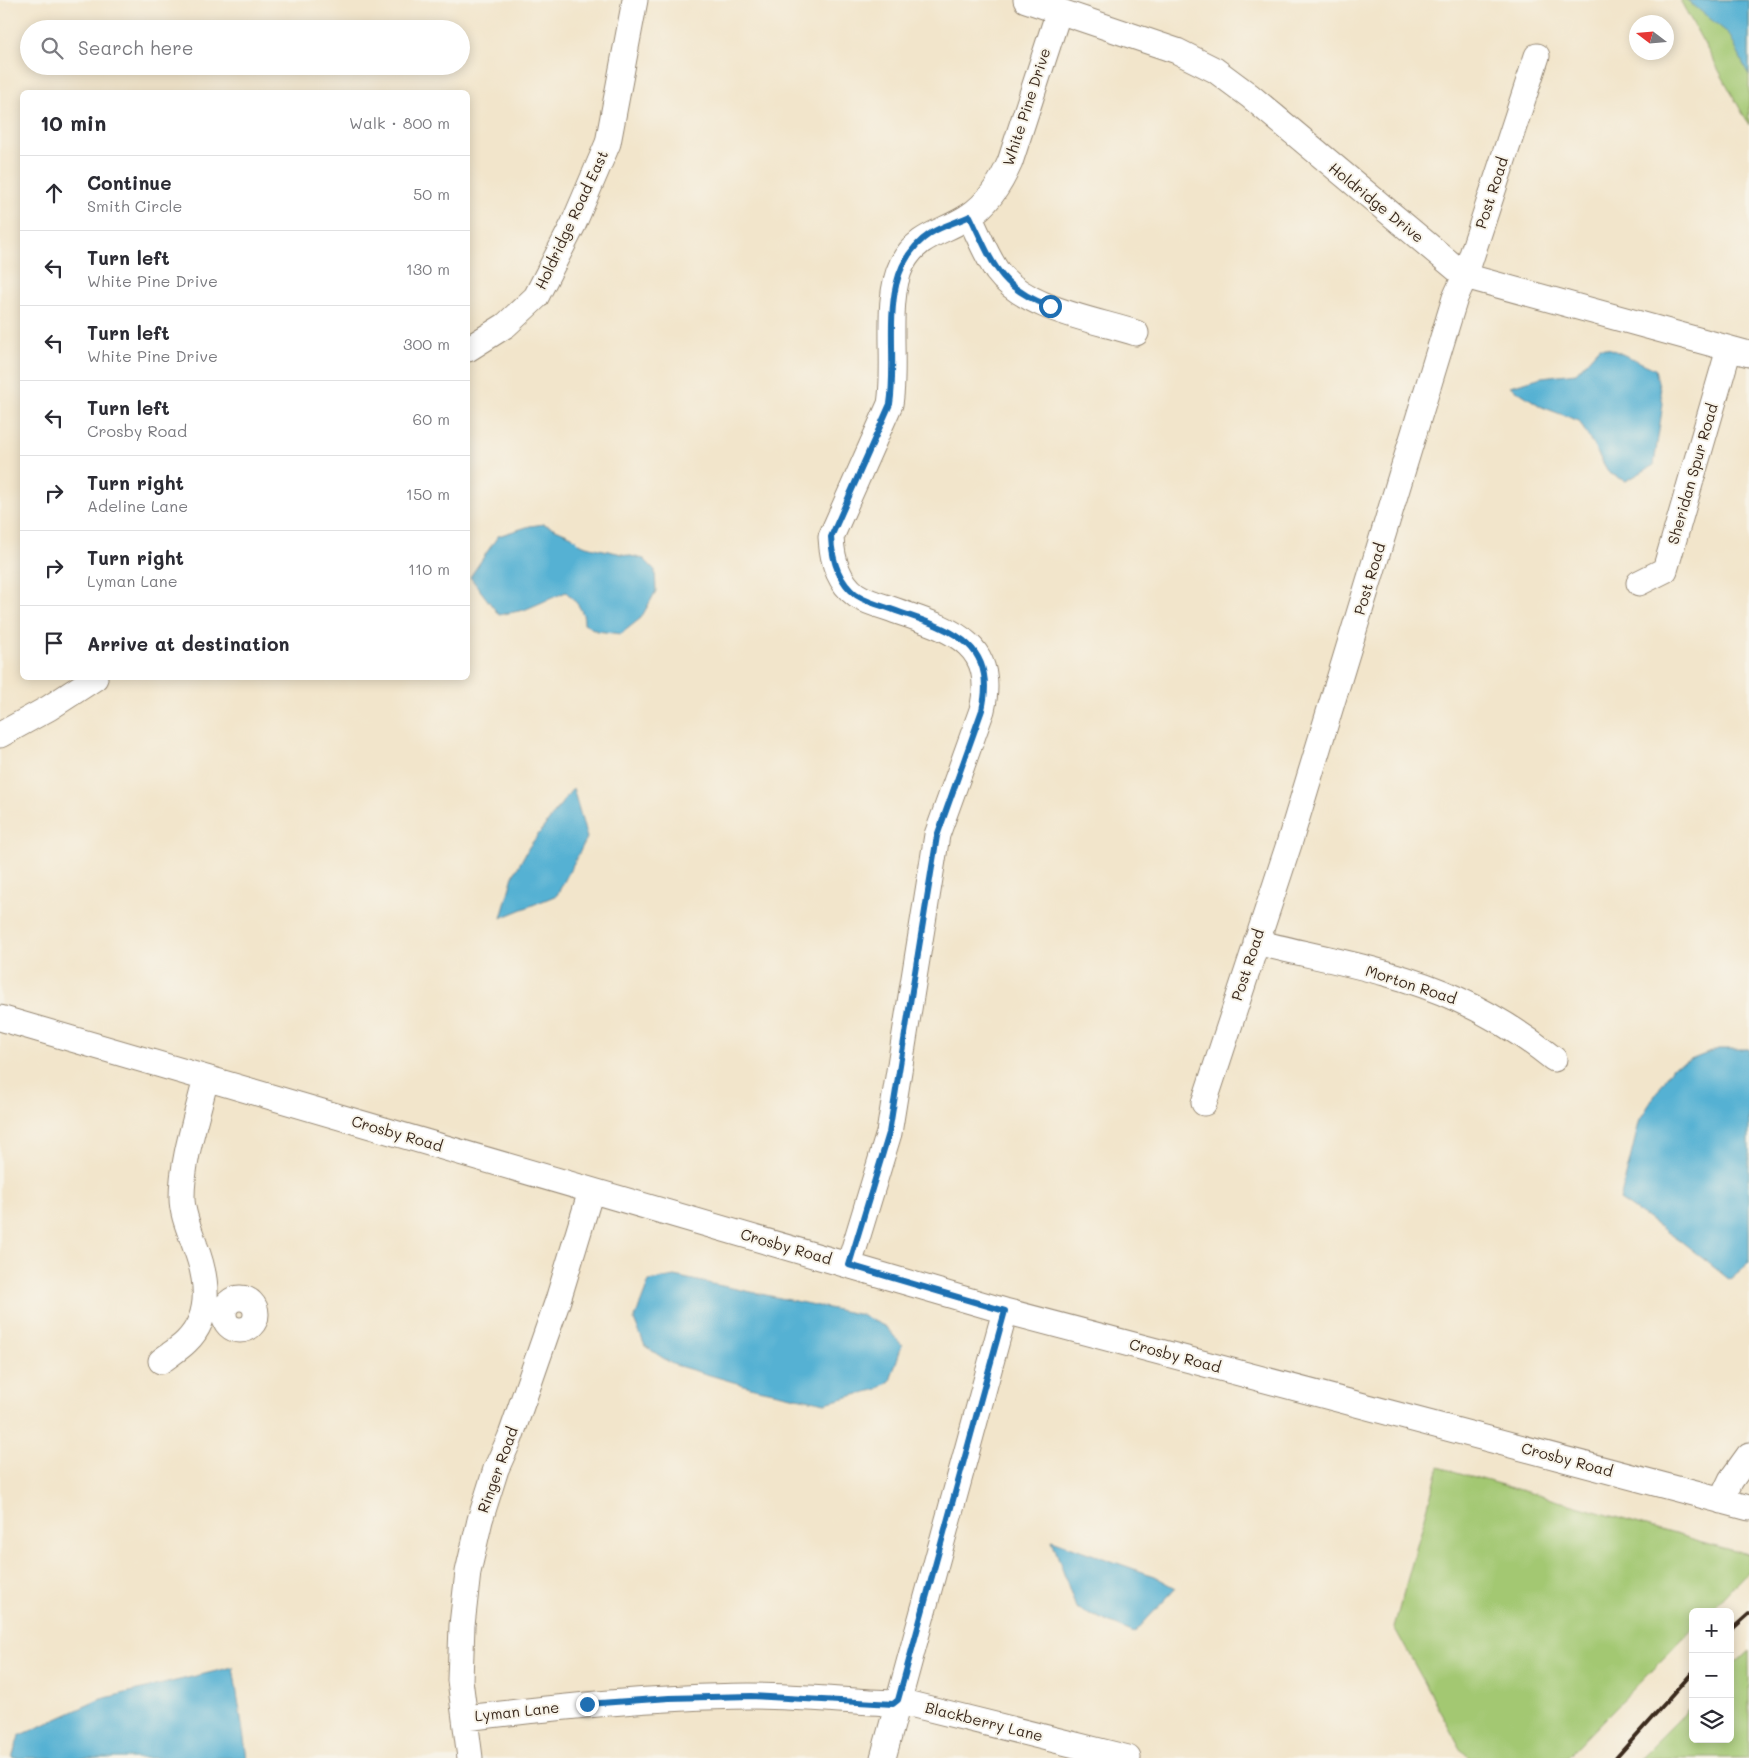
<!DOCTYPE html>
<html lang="en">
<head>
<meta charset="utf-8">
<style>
	body { margin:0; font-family:Mali,sans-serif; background:#f7f7f7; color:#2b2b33 }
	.controls { position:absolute; right:15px; bottom:15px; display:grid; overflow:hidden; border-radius:8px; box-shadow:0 2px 12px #0003 }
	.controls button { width:45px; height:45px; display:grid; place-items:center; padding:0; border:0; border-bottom:1px solid #e1e1e2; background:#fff; color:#2b2b33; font:25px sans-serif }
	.compass { position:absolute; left:1629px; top:15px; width:45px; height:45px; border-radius:50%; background:#fff; box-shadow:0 2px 12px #0003; rotate:286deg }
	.stop { position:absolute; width:15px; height:15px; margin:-11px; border:4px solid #1f6fb2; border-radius:50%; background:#fff }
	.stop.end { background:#1f6fb2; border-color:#fff; box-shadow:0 1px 5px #0008 }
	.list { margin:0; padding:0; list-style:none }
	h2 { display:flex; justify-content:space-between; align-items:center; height:65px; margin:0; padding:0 20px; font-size:21px }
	h2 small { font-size:16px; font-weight:400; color:#7c7c81 }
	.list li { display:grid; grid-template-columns:32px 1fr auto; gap:15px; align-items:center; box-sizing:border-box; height:75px; padding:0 20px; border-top:1px solid #e1e1e2 }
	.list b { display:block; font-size:19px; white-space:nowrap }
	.list p { margin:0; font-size:16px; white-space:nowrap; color:#7c7c81 }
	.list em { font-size:16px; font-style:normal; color:#7c7c81 }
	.icon { flex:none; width:28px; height:28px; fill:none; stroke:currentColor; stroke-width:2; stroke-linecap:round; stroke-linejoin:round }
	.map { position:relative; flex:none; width:1749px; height:1758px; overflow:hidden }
	.search { position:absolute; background:#fff; box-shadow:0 2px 12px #0003; left:20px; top:20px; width:450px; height:55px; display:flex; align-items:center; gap:12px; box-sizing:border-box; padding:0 18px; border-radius:28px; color:#7c7c81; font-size:19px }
	.panel { position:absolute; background:#fff; box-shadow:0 2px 12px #0003; left:20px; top:90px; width:450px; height:590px; border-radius:8px }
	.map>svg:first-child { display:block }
	.green { fill:#a3c872; stroke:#6f7948 }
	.water { fill:#55b1d3; stroke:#486e78 }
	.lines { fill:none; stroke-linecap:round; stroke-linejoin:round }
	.minor-casing { stroke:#968874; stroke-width:27 }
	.minor { stroke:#fff; stroke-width:25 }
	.rail { stroke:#3b2a1e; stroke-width:4 }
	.route { stroke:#1f6fb2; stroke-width:6 }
	.labels { text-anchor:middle; stroke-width:4; stroke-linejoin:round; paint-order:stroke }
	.street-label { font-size:15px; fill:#3b2a1e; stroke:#f7f3e8 }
</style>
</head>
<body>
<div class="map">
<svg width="1749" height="1758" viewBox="0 0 1749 1758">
	<rect width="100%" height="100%" fill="#f7f3e8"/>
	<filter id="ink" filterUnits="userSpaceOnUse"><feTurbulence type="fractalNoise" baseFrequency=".02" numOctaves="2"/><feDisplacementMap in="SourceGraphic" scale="10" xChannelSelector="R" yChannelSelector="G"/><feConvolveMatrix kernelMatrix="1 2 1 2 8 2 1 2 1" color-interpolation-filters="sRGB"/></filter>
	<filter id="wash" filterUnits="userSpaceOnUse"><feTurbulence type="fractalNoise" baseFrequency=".0096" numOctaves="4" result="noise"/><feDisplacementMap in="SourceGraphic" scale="20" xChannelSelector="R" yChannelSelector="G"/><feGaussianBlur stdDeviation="1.12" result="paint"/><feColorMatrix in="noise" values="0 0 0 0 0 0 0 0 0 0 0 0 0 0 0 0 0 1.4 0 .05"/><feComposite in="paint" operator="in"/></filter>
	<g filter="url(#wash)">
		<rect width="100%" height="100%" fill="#f2e5cb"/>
		<path class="green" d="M 1680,0 L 1749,0 L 1749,125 Z
			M 1439,1467 L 1749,1555 L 1749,1570 L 1709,1612 L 1693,1612 L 1693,1628 L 1566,1758 L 1469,1758 L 1461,1749 L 1394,1627 Z
			M 1749,1650 L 1749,1758 L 1640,1758 L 1693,1705 L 1693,1739 L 1730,1739 L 1730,1667 Z"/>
		<path class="water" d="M 1687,0 L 1749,0 L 1749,76 L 1729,34 Z
			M 1600,347 L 1611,349 L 1655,369 L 1663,403 L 1654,465 L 1626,481 L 1609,473 L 1579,421 L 1542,407 L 1510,386 L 1542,377 L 1576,373 Z
			M 544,524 L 572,536 L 579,543 L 586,546 L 644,559 L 655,570 L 656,591 L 641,618 L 621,634 L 597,631 L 584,624 C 585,610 575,601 566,592 L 524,610 L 499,615 L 470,577 L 498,536 L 530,526 Z
			M 573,788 L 587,838 L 557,895 L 501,918 L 513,876 L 529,847 Z
			M 1718,1049 L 1749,1049 L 1749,1264 L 1730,1280 L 1682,1242 L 1620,1200 L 1640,1119 L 1673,1067 Z
			M 674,1276 L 862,1315 L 886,1327 L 902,1345 L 890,1381 L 878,1389 L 825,1403 L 754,1388 L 672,1364 L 645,1346 L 634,1320 L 649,1281 Z
			M 1052,1540 L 1154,1576 L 1176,1588 L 1134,1633 L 1076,1608 Z
			M 233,1667 L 247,1758 L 12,1758 L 19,1736 L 101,1699 Z"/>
	</g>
	<g filter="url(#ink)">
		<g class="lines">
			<defs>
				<path id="minor" d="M 1026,0 L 1177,51 L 1215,70 L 1250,96 L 1465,276 L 1749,354
					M 969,216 C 978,234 986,255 997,271 C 1025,309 1092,319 1136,333
					M 468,349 L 506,325 L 536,297 L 573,225 L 608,143 L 635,0
					M 1639,583 L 1665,570 L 1729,349
					M 0,735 L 49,708 L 95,678
					M 1256,942 C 1322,959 1395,970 1457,999 C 1492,1015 1524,1035 1554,1059
					M 0,1018 L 1005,1311 L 1749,1508
					M 1204,1103 L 1289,844 L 1455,298 L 1465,276 L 1537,56
					M 849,1265 L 889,1133 L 937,835 L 982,710 C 999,637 942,628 888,608 C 878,605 865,601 856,595 C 837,581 832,559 831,537 L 890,404 C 897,363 884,300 902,264 C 918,233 944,233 969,216 C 989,203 1001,183 1010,162 L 1059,11
					M224 1314a16 16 0 1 1 32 0a16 16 0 1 1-32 0Z
					M 161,1361 C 169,1355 179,1349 186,1342 C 213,1316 207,1277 195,1246 C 190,1231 182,1214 182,1198 C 182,1158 197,1117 206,1078
					M 1721,1501 L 1731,1480 L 1749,1455
					M 465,1718 C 559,1707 654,1697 749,1696 C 797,1696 845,1701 893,1703 L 898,1701 L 1128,1758
					M 470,1758 L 460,1680 L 462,1625 L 468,1572 L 480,1520 L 496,1469 L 510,1438 L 558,1300 L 591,1191
					M 883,1758 L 1005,1311"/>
			</defs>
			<use href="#minor" class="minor-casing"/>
			<use href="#minor" class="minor"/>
			<path class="rail" d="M 1730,1631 L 1749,1614
				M 1616,1758 L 1693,1672"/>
		</g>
	</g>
	<g class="lines" filter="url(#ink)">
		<path class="route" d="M 587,1704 L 669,1698 L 751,1696 L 893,1704 L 898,1700 L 1005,1311 L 849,1265 L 889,1133 L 937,836 L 982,710 C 999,637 942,628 888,608 C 878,605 865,601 856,595 C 838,581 832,559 831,537 L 890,404 C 899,348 874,270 931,233 C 942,226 957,222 970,216 C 992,261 998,288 1050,306"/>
	</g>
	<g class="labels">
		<g class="street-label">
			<text transform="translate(1027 107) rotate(-72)" y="5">White Pine Drive</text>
			<text transform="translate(1492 193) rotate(-72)" y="5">Post Road</text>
			<text transform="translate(1376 203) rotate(39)" y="5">Holdridge Drive</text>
			<text transform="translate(572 220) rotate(-65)" y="5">Holdridge Road East</text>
			<text transform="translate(1693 474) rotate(-74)" y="5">Sheridan Spur Road</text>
			<text transform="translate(1370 579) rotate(-73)" y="5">Post Road</text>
			<text transform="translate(1248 965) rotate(-72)" y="5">Post Road</text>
			<text transform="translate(1411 985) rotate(18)" y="5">Morton Road</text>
			<text transform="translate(397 1134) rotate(16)" y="5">Crosby Road</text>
			<text transform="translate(786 1247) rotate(16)" y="5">Crosby Road</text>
			<text transform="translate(1175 1356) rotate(15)" y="5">Crosby Road</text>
			<text transform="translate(1567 1460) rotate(15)" y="5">Crosby Road</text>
			<text transform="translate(498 1470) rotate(-70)" y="5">Ringer Road</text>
			<text transform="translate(517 1712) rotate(-6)" y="5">Lyman Lane</text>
			<text transform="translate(984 1722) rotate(14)" y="5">Blackberry Lane</text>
		</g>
	</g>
</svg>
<div class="controls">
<button>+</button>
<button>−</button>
<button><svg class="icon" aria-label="layers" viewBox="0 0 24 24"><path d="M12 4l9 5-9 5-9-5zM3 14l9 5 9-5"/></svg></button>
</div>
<svg class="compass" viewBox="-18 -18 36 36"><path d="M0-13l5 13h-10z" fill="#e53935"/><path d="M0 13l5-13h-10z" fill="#7c7c81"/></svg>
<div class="stop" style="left:1050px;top:306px"></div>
<div class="stop end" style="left:587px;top:1704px"></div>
<div class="search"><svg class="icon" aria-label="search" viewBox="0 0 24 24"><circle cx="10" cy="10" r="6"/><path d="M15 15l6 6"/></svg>Search here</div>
<section class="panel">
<h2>10 min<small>Walk · 800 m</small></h2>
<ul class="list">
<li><svg class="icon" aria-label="ahead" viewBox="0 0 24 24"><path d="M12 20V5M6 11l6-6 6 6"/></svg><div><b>Continue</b><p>Smith Circle</p></div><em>50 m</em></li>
<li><svg class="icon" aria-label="left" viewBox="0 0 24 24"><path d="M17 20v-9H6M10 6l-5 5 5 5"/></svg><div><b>Turn left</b><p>White Pine Drive</p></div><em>130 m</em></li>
<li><svg class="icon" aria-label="left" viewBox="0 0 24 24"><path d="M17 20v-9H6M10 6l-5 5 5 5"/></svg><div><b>Turn left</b><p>White Pine Drive</p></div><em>300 m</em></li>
<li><svg class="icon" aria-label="left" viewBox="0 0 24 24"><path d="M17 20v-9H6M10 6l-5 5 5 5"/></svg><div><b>Turn left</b><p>Crosby Road</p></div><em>60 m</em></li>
<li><svg class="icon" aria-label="right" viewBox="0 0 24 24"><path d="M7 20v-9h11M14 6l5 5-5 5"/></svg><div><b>Turn right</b><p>Adeline Lane</p></div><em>150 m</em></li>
<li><svg class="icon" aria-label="right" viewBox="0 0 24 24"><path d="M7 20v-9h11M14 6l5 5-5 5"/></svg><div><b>Turn right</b><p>Lyman Lane</p></div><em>110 m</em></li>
<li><svg class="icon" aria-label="arrive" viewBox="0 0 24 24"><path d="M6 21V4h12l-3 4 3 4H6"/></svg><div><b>Arrive at destination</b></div></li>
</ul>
</section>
</div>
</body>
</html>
